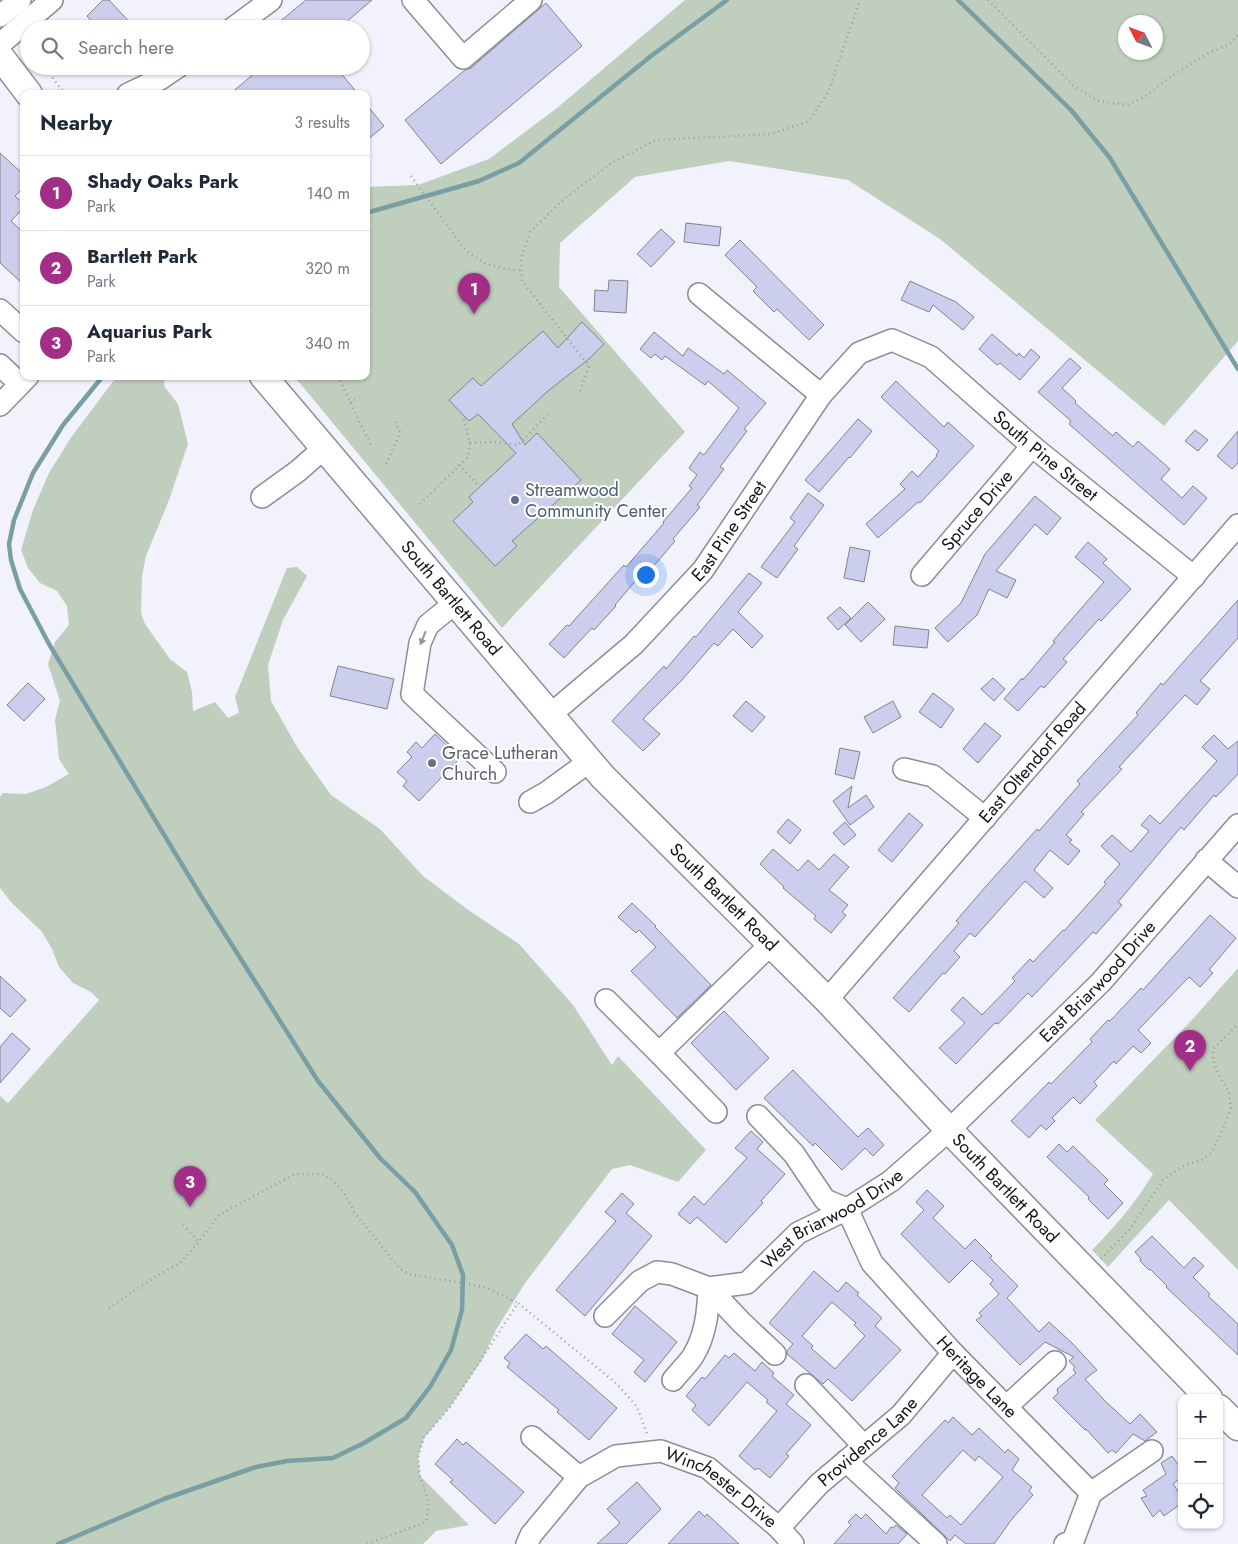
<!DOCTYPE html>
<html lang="en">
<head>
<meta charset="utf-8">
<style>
	body { margin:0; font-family:Jost,sans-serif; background:#f6f6f7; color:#1f2937 }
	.controls { position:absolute; right:15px; bottom:15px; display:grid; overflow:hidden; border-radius:10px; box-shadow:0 1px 4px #0004 }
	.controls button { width:45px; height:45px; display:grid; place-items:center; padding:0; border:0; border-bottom:1px solid #e0e1e3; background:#fff; color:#1f2937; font:25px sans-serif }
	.compass { position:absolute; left:1118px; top:15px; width:45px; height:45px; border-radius:50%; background:#fff; box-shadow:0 1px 4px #0004; rotate:312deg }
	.you { position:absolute; left:645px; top:574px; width:18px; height:18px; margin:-12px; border:4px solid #fff; border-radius:50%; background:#1a73e8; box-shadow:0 0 0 8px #1a73e833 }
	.badge { display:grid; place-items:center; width:32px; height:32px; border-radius:50%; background:#a32e87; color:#fff; font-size:16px; font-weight:700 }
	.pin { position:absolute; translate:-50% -41px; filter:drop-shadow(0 1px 2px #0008) }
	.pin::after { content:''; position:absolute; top:26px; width:18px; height:15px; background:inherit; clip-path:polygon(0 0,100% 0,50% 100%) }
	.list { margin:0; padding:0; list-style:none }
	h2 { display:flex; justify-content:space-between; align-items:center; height:65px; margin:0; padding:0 20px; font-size:21px }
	h2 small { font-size:16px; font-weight:400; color:#747a83 }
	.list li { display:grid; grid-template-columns:32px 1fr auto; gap:15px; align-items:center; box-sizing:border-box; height:75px; padding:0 20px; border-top:1px solid #e0e1e3 }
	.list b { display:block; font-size:19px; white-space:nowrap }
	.list p { margin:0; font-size:16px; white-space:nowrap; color:#747a83 }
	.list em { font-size:16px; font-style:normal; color:#747a83 }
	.icon { flex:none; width:28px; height:28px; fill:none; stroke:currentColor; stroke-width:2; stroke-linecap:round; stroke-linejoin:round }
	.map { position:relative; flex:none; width:1238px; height:1544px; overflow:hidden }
	.search { position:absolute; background:#fff; box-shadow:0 1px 4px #0004; left:20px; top:20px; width:350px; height:55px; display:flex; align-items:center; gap:12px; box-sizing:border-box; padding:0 18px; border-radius:28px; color:#747a83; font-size:19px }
	.panel { position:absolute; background:#fff; box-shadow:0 1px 4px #0004; left:20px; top:90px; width:350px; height:290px; border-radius:10px }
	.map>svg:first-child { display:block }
	.green { fill:#c0cebe; fill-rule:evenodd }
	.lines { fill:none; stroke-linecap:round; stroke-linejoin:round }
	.stream { stroke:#799ea3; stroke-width:4.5 }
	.building { fill:#cbcfed; stroke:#82838b; fill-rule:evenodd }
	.minor-casing { stroke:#8c8e96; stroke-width:24 }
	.major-casing { stroke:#8c8e96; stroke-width:29 }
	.path { stroke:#9a9ba1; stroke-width:2.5; stroke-dasharray:1 4; stroke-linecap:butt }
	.minor { stroke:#fff; stroke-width:21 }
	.major { stroke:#fff; stroke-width:26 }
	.oneway { fill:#969697 }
	.service-dot { fill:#5c6f8a; stroke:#fff; stroke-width:2 }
	.worship-dot { fill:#6b7280; stroke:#fff; stroke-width:2 }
	.labels { text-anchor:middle; stroke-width:4; stroke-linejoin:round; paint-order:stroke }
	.street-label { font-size:18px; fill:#151518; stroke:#fff }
	.service-label { font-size:18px; fill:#4e5e75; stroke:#fff; text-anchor:start }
	.worship-label { font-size:18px; fill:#5b616d; stroke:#fff; text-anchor:start }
</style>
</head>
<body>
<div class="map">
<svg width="1238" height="1544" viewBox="0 0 1238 1544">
	<rect width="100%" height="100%" fill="#f1f2fb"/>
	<path class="green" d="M 685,0 L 1238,0 L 1238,341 L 1164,426 L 940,239 L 848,180 L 729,161 L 635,177 L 560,243 L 559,287 L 685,432 L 502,628 L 294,376 L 366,376 L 366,187 L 418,185 L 489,159 L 557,108 ZM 1126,22 L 1156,22 L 1156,52 L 1126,52 Z
		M 117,376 L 165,376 L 164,386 L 178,404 L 188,444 L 169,500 L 146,556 L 142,576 L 141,613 L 145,624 L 170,659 L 187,672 L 192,692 L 193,711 L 215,702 L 228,718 L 239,713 L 235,697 L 287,568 L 297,567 L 307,576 L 283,620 L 268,665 L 271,701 L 297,747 L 331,795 L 380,829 L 423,876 L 467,909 L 519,944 L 573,1005 L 612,1065 L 618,1056 L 706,1150 L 678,1182 L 630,1165 L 612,1169 L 525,1283 L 496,1330 L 482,1360 L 450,1407 L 424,1438 L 418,1457 L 420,1476 L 469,1525 L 436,1531 L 423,1544 L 0,1544 L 0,1096 L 8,1103 L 99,1000 L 91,992 L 73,983 L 59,967 L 52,949 L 42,932 L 11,902 L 0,888 L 0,797 L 3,793 L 26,794 L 46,787 L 69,774 L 59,759 L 55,720 L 60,701 L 48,664 L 55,642 L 69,625 L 67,606 L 57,591 L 40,583 L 28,568 L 21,550 L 33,510 L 49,473 L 70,439 Z
		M 1238,968 L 1238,1270 L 1169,1200 L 1108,1267 L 1092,1250 C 1116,1226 1135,1203 1153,1174 L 1095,1120 L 1191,1021 Z"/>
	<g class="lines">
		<path class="stream" d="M 958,0 L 1071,110 L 1110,158 L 1238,369
			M 366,213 L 479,181 L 519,163 L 651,56 L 727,0
			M 58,1544 L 164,1499 L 256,1467 L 287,1461 L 333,1458 L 364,1443 L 406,1418 L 430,1387 L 451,1350 L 462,1310 L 463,1275 L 452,1245 L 415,1192 L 380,1158 L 318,1081 L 201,896 L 49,644 L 20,589 L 11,560 L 9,544 L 14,520 L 33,473 L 63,425 L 103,376"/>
	</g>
	<path class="building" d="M 103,0 L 109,0 L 136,29 L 99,29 L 87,16 Z
		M 306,0 L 372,0 L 338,29 L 271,29 Z
		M 546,3 L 582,46 L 441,164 L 405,120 L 465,70 L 471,68 Z
		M 251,66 L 335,66 L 358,94 L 230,94 L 256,72 Z
		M 366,104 L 384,126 L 366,141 Z
		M 0,153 L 24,175 L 24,187 L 15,196 L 24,204 L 24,207 L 11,221 L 24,233 L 24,285 L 0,263 Z
		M 686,223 L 721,227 L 719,246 L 684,242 Z
		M 661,229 L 675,242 L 651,267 L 637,254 Z
		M 740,240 L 824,325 L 809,340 L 777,309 L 774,312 L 753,291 L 757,287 L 725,255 Z
		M 609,280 L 628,281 L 626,313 L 594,311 L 595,290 L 608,291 Z
		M 910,281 L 956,302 L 974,317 L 963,330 L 933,305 L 929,312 L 901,300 Z
		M 582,322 L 604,344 L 590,358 L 548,391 L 512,424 L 525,445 L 537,433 L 581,480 L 512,541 L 517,546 L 495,566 L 453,521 L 473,502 L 469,497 L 516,453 L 478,414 L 469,421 L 449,400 L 473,378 L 481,386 L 543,331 L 558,348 Z
		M 654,332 L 683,356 L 688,348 L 724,374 L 727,370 L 766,403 L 744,429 L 747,431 L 720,467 L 724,469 L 697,505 L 700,507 L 673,539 L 675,541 L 652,568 L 649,565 L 615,605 L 616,606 L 594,630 L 592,628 L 564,658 L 549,644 L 567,625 L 569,626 L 624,565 L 626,567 L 664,523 L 663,522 L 692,488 L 689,486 L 697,475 L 689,468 L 700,452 L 704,455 L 739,408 L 708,381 L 705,385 L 665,356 L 662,360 L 655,354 L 651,358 L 640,349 Z
		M 992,334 L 1017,356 L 1019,353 L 1024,358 L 1031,349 L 1040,357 L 1020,380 L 1000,363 L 997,365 L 979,349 Z
		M 1070,358 L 1081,368 L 1062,388 L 1076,401 L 1075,403 L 1113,436 L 1116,432 L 1133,447 L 1138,441 L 1170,469 L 1161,479 L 1182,498 L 1193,486 L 1207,498 L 1184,525 L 1069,424 L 1071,421 L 1038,392 Z
		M 896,381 L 944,427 L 948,422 L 974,446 L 920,503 L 918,502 L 878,538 L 866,524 L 905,489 L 900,484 L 912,471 L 918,477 L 937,456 L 936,455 L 939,451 L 881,397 Z
		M 858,419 L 872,431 L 850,458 L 849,457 L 819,492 L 805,480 Z
		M 1195,430 L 1208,440 L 1198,451 L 1185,441 Z
		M 1238,431 L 1238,463 L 1232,469 L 1217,456 Z
		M 808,493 L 824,505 L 794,546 L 798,549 L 777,578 L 761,567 L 795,522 L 790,518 Z
		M 1035,496 L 1061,518 L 1047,535 L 1035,524 L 996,571 L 1016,580 L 1007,598 L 989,589 L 977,615 L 948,642 L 935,628 L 961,603 L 985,554 Z
		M 1088,542 L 1107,559 L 1103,563 L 1131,589 L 1101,621 L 1099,619 L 1063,659 L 1067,662 L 1044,688 L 1041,686 L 1018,711 L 1004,699 L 1022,678 L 1023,680 L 1055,642 L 1053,641 L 1104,582 L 1075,557 Z
		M 850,547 L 870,551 L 864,582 L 844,578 Z
		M 749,573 L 762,583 L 738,612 L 763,636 L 752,648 L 733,629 L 718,646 L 714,643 L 682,680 L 643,719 L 660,734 L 643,751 L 612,721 L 664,666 L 666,669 L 694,636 L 696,637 Z
		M 1238,600 L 1238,638 L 1200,681 L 1210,689 L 1197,705 L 1185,695 L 1119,767 L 1122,769 L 1081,812 L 1084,814 L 1066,835 L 1072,840 L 1069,842 L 1080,851 L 1068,865 L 1050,850 L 1034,870 L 1053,888 L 1044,898 L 1025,881 L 975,937 L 970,933 L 954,951 L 960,957 L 945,974 L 943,973 L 909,1012 L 893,998 L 959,923 L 956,921 L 980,893 L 1037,829 L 1039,831 L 1080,784 L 1077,781 L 1138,715 L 1136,713 L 1161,683 L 1163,685 Z
		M 868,602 L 885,619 L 861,642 L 845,625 Z
		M 840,607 L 851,618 L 838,630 L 827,618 Z
		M 895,626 L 929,630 L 927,648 L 893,645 Z
		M 338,666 L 394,679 L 387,709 L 330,696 Z
		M 993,678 L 1005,689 L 994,701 L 981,689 Z
		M 28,683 L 45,699 L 24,721 L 7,705 Z
		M 933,693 L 954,709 L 941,728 L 919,712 Z
		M 746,701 L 765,717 L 752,732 L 733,716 Z
		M 893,701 L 901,717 L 873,733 L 864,717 Z
		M 985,723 L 1001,736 L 978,763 L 963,749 Z
		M 435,734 L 460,758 L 419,801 L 403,786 L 407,781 L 397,772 L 412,757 L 407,752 L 416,742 L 422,748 Z
		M 1214,735 L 1228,749 L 1238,741 L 1238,774 L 1216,797 L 1214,795 L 1184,830 L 1181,827 L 1118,902 L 1122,905 L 1096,934 L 1093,932 L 1032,997 L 1028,993 L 998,1024 L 995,1023 L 956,1064 L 939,1048 L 965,1023 L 951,1010 L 963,997 L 982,1015 L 1015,981 L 1012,978 L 1030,959 L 1033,962 L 1063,930 L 1064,931 L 1106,884 L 1104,882 L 1120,864 L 1101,846 L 1112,835 L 1131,852 L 1149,831 L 1141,825 L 1150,815 L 1160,824 L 1217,761 L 1202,747 Z
		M 840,748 L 860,752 L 854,779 L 835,774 Z
		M 852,786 L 848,808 L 866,795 L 874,807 L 850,825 L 833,801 Z
		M 909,813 L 923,825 L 892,862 L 878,850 Z
		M 788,819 L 801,830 L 790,844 L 777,832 Z
		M 845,822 L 856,835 L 844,845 L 833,833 Z
		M 773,849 L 798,871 L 808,860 L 819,870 L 834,854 L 849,867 L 829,890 L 848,905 L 842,912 L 846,915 L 831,933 L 814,919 L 816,916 L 783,888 L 784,887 L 760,864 Z
		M 632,903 L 656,926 L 655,927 L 711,985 L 677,1018 L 631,971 L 656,947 L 639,930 L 636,933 L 618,917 Z
		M 1210,915 L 1236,938 L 1209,970 L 1213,973 L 1200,987 L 1189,977 L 1138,1030 L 1151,1043 L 1141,1053 L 1133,1046 L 1116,1064 L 1114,1061 L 1094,1082 L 1097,1086 L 1080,1104 L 1073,1097 L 1052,1118 L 1055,1121 L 1046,1130 L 1041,1125 L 1029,1138 L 1011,1121 L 1049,1082 L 1051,1084 L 1092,1042 L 1090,1039 L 1108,1020 L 1110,1021 L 1141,988 L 1143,990 Z
		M 0,976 L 26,1000 L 10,1017 L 0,1008 Z
		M 724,1011 L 769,1058 L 736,1090 L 691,1043 Z
		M 12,1033 L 30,1049 L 0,1083 L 0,1047 Z
		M 793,1070 L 858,1137 L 868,1128 L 884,1145 L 873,1156 L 865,1148 L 842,1170 L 815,1143 L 813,1146 L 764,1098 Z
		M 751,1131 L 763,1142 L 757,1149 L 785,1174 L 761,1201 L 763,1203 L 726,1243 L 697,1217 L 690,1224 L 678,1214 L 694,1196 L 704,1205 L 747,1158 L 735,1148 Z
		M 1059,1144 L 1067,1152 L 1073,1146 L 1108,1180 L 1104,1184 L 1123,1203 L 1108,1219 L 1088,1199 L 1089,1197 L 1047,1157 Z
		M 927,1190 L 944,1206 L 933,1218 L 965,1249 L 975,1239 L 992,1256 L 990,1258 L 1018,1286 L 1007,1298 L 1039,1332 L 1049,1322 L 1072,1343 L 1097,1370 L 1085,1379 L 1105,1401 L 1130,1424 L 1140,1414 L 1157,1432 L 1145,1441 L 1133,1434 L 1116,1453 L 1112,1450 L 1108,1453 L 1086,1429 L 1085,1430 L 1053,1398 L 1058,1393 L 1057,1389 L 1076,1373 L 1073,1370 L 1075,1367 L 1069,1361 L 1074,1357 L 1045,1342 L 1020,1365 L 976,1320 L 982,1316 L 979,1313 L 999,1294 L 990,1284 L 993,1280 L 972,1260 L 949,1283 L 901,1234 L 924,1210 L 916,1202 Z
		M 622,1193 L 634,1204 L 626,1213 L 652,1236 L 585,1316 L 556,1290 L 616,1221 L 605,1212 Z
		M 1152,1236 L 1184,1268 L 1194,1257 L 1204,1266 L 1193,1277 L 1210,1294 L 1208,1296 L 1238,1324 L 1238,1355 L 1166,1287 L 1167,1286 L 1150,1269 L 1149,1270 L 1140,1261 L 1141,1259 L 1135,1252 Z
		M 814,1271 L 838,1292 L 846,1282 L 859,1293 L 857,1295 L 882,1318 L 875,1326 L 901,1350 L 852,1401 L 828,1379 L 823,1384 L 787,1354 L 787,1351 L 793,1344 L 769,1323 ZM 832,1302 L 856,1323 L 854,1325 L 865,1336 L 835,1369 L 811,1348 L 813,1346 L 802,1336 Z
		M 635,1306 L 677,1342 L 645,1382 L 634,1372 L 644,1360 L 612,1334 Z
		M 526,1334 L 543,1349 L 546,1346 L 617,1408 L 589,1440 L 557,1412 L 559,1410 L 507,1367 L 510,1363 L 504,1358 Z
		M 734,1353 L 755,1371 L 762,1362 L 774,1373 L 772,1376 L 794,1395 L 786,1404 L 811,1425 L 786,1454 L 789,1456 L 770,1478 L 758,1468 L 755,1470 L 739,1456 L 777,1411 L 766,1402 L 768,1400 L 747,1382 L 709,1426 L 692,1410 L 696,1405 L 686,1396 L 702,1377 L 705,1379 L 725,1355 L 729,1358 Z
		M 953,1417 L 972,1435 L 979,1428 L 1005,1453 L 1008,1449 L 1019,1459 L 1012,1470 L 1032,1487 L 1029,1491 L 1033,1495 L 1012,1519 L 994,1544 L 966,1544 L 955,1535 L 950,1541 L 895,1488 L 899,1483 L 892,1476 L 945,1420 L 948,1423 ZM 963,1450 L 975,1461 L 979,1456 L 1003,1477 L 961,1525 L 950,1515 L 947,1518 L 922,1495 Z
		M 457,1439 L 463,1445 L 466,1442 L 524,1492 L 495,1524 L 450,1482 L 453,1480 L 435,1464 Z
		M 1172,1456 L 1182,1470 L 1182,1477 L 1173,1484 L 1182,1497 L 1182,1503 L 1164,1516 L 1160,1510 L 1153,1517 L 1141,1498 L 1147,1496 L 1143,1490 L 1166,1474 L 1161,1463 Z
		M 637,1482 L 661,1509 L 626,1544 L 597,1544 L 620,1523 L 607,1509 Z
		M 699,1511 L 705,1517 L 707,1514 L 739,1544 L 668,1544 Z
		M 856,1514 L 861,1519 L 866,1514 L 886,1534 L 891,1527 L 893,1528 L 896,1525 L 907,1534 L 898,1544 L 834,1544 L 851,1525 L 848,1522 Z"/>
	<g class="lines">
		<defs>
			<g id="minor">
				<path d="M 413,0 L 463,58 L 531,0"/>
				<path d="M 0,16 L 20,0"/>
				<path d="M 232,29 L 271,0"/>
				<path d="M 0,44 L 52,0"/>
				<path d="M 128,94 L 160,79 L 179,66"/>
				<path d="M 699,294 L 821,395"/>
				<path d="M 0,310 L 24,332"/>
				<path d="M 0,365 L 20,384"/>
				<path d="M 0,405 L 28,376"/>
				<path d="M 262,497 L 298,471 L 324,448"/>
				<path id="s1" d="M 922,575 L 1032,446"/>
				<path d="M 455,603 L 428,625 L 420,643 L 412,694 L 495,772"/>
				<path id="s2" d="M 550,715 L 634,644 L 703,570 L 821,395 L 859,353 L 892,340 L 931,357 L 1032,446 L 1194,577"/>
				<path d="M 904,769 L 933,776 L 985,818"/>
				<path d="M 530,802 L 546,793 L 590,761"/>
				<path d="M 1206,860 L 1238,887"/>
				<path d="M 606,1000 L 659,1053 L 771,944"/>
				<path id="s3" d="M 827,1000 L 1238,525"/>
				<path d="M 659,1053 L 716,1112"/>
				<path id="s4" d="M 758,1116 L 794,1154 L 825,1200 L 847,1209 L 872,1263 L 953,1353 L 1091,1493 L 1073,1541 L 1065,1544"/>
				<path id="s5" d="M 709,1288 L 747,1283 L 798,1233 L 847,1209 L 891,1181 L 949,1130 L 1101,982 L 1238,825"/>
				<path d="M 605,1316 L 640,1281 L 657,1272 L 672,1274 L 709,1288 L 742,1323 L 775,1354"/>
				<path d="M 673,1380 C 679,1372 688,1364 693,1356 C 706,1335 708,1311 709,1288"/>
				<path d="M 806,1385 L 864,1446"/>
				<path d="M 1006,1407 L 1055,1362"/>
				<path d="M 532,1437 L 579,1477"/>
				<path d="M 846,1461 L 936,1544"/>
				<path d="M 1091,1493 L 1152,1451"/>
				<path id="s6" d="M 779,1528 L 819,1484 L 901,1415 L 953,1353"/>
				<path id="s7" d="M 527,1544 L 531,1535 L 579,1477 L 616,1456 L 661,1451 L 708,1468 L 779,1528 L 793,1544"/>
			</g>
			<g id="major">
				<path d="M 0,56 L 29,94"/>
				<path id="s8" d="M 263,376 L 603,777 L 827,1000 L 949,1130 L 1209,1398"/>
				<path d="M 1219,1408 L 1238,1427"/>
			</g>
		</defs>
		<use href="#minor" class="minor-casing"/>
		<use href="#major" class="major-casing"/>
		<path class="path" d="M 988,0 L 1074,86 L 1098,101 L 1127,105 L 1146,96 L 1167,79 L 1207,54 L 1230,44 L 1238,35
			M 43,66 L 65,94
			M 411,176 L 465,250 L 486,264 L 507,269 L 521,270
			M 338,376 L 371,446
			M 580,391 L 589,366 L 522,281 L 521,259 L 530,232 L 563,200 L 613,162 L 656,140 L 771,134 L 809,121 L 829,91 L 839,60 L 860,0
			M 350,402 L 359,397
			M 470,443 L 494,442 L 518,445 L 549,413
			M 386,464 L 400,433 L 395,420
			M 459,465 L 480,487
			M 420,504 L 468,457 L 470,443 L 463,416
			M 183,1225 L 199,1242
			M 1101,1259 L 1129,1230 L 1163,1180 L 1181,1167 L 1202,1160 L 1211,1153 L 1221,1134 L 1231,1108 L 1229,1092 L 1218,1074 L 1213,1059 L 1213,1049 L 1238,1024
			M 109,1308 L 156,1276 L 179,1264 L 199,1242 L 219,1215 L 295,1174 L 322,1174 L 332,1180 L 343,1191 L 354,1212 L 400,1269 L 409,1274 L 485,1287 L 518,1303
			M 367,1544 L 426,1522 L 429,1503 L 420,1476 L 418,1457 L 424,1437 L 450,1407 L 518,1303 L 617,1384 L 637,1407 L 648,1436"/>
		<use href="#minor" class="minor"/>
		<use href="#major" class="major"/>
	</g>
	<defs><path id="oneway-solid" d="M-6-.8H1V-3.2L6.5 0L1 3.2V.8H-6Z" transform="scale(1.25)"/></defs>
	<use class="oneway" href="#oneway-solid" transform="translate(423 638) rotate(112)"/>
	<circle class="service-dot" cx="515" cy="500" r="5"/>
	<circle class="worship-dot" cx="432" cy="763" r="5"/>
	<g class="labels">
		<g class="street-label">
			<text dy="6" stroke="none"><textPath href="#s2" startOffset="708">South Pine Street</textPath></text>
			<text dy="6" stroke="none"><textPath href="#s1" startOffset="85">Spruce Drive</textPath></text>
			<text dy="6" stroke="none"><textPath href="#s2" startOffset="258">East Pine Street</textPath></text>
			<text dy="6" stroke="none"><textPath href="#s8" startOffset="291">South Bartlett Road</textPath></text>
			<text dy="6" stroke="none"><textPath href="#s3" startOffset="314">East Oltendorf Road</textPath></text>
			<text dy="6" stroke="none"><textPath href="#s8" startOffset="696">South Bartlett Road</textPath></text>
			<text dy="6" stroke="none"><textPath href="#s5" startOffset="504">East Briarwood Drive</textPath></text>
			<text dy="6" stroke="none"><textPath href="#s8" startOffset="1101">South Bartlett Road</textPath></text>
			<text dy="6" stroke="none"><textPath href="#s5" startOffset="146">West Briarwood Drive</textPath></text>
			<text dy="6" stroke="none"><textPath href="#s4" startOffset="346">Heritage Lane</textPath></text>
			<text dy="6" stroke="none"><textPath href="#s6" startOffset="124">Providence Lane</textPath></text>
			<text dy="6" stroke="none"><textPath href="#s7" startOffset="244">Winchester Drive</textPath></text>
		</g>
		<g class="service-label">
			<text x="525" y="496">Streamwood<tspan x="525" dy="21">Community Center</tspan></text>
		</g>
		<g class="worship-label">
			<text x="442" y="759">Grace Lutheran<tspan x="442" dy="21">Church</tspan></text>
		</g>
	</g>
</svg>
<div class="controls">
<button>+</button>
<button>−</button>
<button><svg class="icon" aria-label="locate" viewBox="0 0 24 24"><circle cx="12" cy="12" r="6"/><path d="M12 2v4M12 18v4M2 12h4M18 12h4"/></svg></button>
</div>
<svg class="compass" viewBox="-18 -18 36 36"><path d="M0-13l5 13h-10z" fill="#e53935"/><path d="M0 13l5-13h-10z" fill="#747a83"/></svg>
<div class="you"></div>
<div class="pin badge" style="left:474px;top:314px">1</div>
<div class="pin badge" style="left:1190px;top:1071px">2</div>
<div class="pin badge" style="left:190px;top:1207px">3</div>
<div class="search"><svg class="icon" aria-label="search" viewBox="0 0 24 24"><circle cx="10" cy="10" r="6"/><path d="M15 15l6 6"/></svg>Search here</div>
<section class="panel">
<h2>Nearby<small>3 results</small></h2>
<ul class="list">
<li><span class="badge">1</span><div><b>Shady Oaks Park</b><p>Park</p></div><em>140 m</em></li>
<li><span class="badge">2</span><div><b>Bartlett Park</b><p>Park</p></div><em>320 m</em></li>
<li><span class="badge">3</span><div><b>Aquarius Park</b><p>Park</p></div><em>340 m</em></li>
</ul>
</section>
</div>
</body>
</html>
